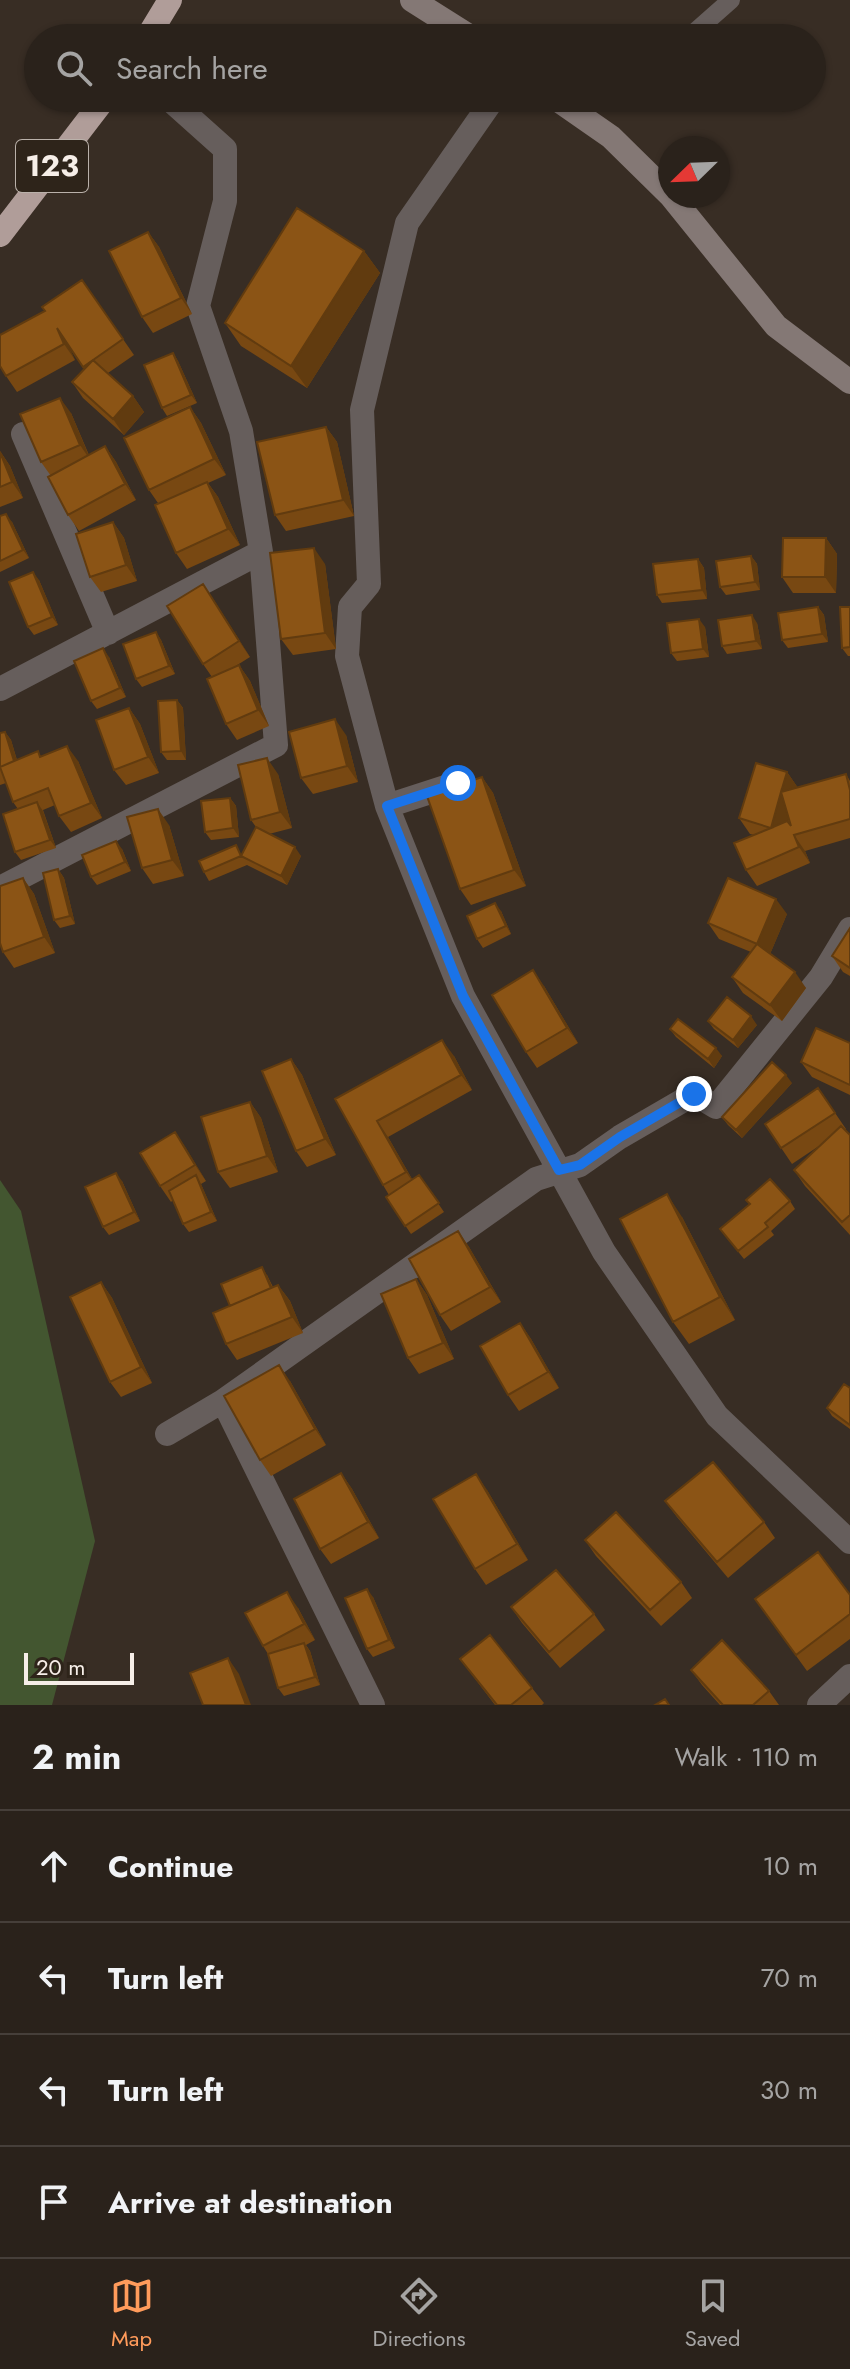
<!DOCTYPE html>
<html lang="en">
<head>
<meta charset="utf-8">
<style>
	body { margin:0; font-family:Jost,sans-serif; background:#322a24; color:#f1f3f6 }
	.compass { position:absolute; left:658px; top:136px; width:72px; height:72px; border-radius:50%; background:#2a221b; box-shadow:0 2px 6px #0004; rotate:247deg }
	.scale { position:absolute; left:24px; bottom:20px; width:110px; box-sizing:border-box; padding-left:8px; border:4px solid #f6eee8; border-top:0; font-size:22px; line-height:28px; white-space:nowrap; color:#f6eee8; -webkit-text-stroke:6px #2e241a; paint-order:stroke }
	.stop { position:absolute; width:24px; height:24px; margin:-18px; border:6px solid #1a73e8; border-radius:50%; background:#fff }
	.stop.end { background:#1a73e8; border-color:#fff; box-shadow:0 2px 8px #0008 }
	.list { margin:0; padding:0; list-style:none }
	h2 { display:flex; justify-content:space-between; align-items:center; height:104px; margin:0; padding:0 32px; font-size:34px }
	h2 small { font-size:26px; font-weight:400; color:#a5a4a3 }
	.list li { display:grid; grid-template-columns:52px 1fr auto; gap:24px; align-items:center; box-sizing:border-box; height:112px; padding:0 32px; border-top:2px solid #463f3a }
	.list b { display:block; font-size:30px; white-space:nowrap }
	.list em { font-size:26px; font-style:normal; color:#a5a4a3 }
	.icon { flex:none; width:44px; height:44px; fill:none; stroke:currentColor; stroke-width:2; stroke-linecap:round; stroke-linejoin:round }
	.map { position:relative; flex:none; width:850px; height:1705px; overflow:hidden }
	.search { position:absolute; background:#2a221b; box-shadow:0 2px 6px #0004; left:24px; right:24px; top:24px; height:88px; display:flex; align-items:center; gap:20px; box-sizing:border-box; padding:0 28px; border-radius:44px; color:#a5a4a3; font-size:30px }
	.sheet { height:552px; background:#2a221b }
	nav { display:flex; justify-content:space-around; align-items:center; box-sizing:border-box; height:112px; border-top:2px solid #463f3a; background:#2a221b; font-size:22px; color:#a5a4a3 }
	nav a { display:grid; justify-items:center; gap:4px }
	nav .on { color:#ff9b5b }
	.map>svg:first-child { display:block }
	.green { fill:#435630 }
	.lines { fill:none; stroke-linecap:round; stroke-linejoin:round }
	.lane { stroke:#665e5c; stroke-width:18 }
	.street { stroke:#665e5c; stroke-width:24 }
	.secondary { stroke:#847875; stroke-width:24 }
	.highway { stroke:#b09d99; stroke-width:24 }
	.wall { fill:#784812 }
	.shaded-wall { fill:#613b0f }
	.building { fill:#8b5415; stroke:#613b0f; stroke-width:2; fill-rule:evenodd }
	.route { stroke:#1a73e8; stroke-width:10 }
	.labels { text-anchor:middle; stroke-width:6; stroke-linejoin:round; paint-order:stroke }
	.shield { fill:#2e241a; stroke:#bab1aa; stroke-width:2 }
	.shield-label { font-size:30px; font-weight:bold; fill:#f6eee8 }
</style>
</head>
<body>
<div class="map">
<svg width="850" height="1705" viewBox="0 0 850 1705">
	<rect width="100%" height="100%" fill="#382d24"/>
	<path class="green" d="M 0,1180 L 21,1211 L 95,1541 L 52,1705 L 0,1705 Z"/>
	<g class="lines">
		<path class="lane" d="M 688,38 L 731,0
			M 574,111 L 598,98"/>
		<path class="street" d="M 494,98 L 407,223 L 362,410 L 369,584 L 350,607 L 347,656 L 387,806 L 463,996 L 604,1252 L 717,1416 L 850,1542
			M 23,434 L 108,633
			M 0,689 L 261,552
			M 387,806 L 458,783
			M 0,888 L 276,745 L 261,552 L 241,431 L 198,306 L 225,201 L 225,149 L 168,98
			M 223,1401 L 373,1705
			M 167,1434 L 223,1401 L 536,1179 L 580,1165 L 620,1137 L 694,1094 L 716,1107 L 821,977 L 850,929
			M 819,1705 L 850,1676"/>
		<path class="secondary" d="M 412,0 L 472,38
			M 555,98 L 611,137 L 670,195
			M 671,196 L 776,326 L 850,382"/>
		<path class="highway" d="M 147,38 L 170,0
			M 0,235 L 105,98"/>
	</g>
	<path class="wall" d="M 148,232 L 159,247 L 192,314 L 153,333 L 142,317 Z
		M 364,251 L 380,273 L 307,388 L 241,346 L 225,323 Z
		M 82,280 L 134,355 L 108,373 L 133,396 L 144,412 L 124,435 L 83,398 L 72,382 L 84,369 L 68,346 L 75,360 L 17,392 L 6,376 L 45,311 Z
		M 173,353 L 178,361 L 197,403 L 167,416 L 162,408 Z
		M 190,407 L 201,423 L 226,475 L 208,483 L 218,497 L 240,545 L 187,569 L 176,553 L 158,503 L 149,490 Z
		M 71,413 L 89,455 L 105,446 L 116,462 L 136,500 L 79,531 L 68,515 L 51,476 L 41,462 Z
		M 326,427 L 337,442 L 354,516 L 286,531 L 275,515 Z
		M 0,451 L 10,466 L 23,498 L 0,507 Z
		M 0,516 L 12,522 L 29,558 L 0,572 Z
		M 113,522 L 124,538 L 137,581 L 101,592 L 90,577 Z
		M 826,538 L 837,554 L 836,593 L 793,593 L 782,577 Z
		M 751,556 L 757,564 L 760,590 L 726,595 L 720,587 Z
		M 698,559 L 704,568 L 707,599 L 662,603 L 657,595 Z
		M 325,564 L 336,649 L 293,655 L 281,639 Z
		M 39,580 L 58,625 L 34,635 L 28,627 Z
		M 203,584 L 250,657 L 231,669 L 239,665 L 250,681 L 269,726 L 237,740 L 226,724 L 212,677 L 203,664 Z
		M 818,607 L 824,615 L 828,642 L 788,648 L 782,640 Z
		M 850,607 L 850,656 L 848,656 L 842,648 Z
		M 757,623 L 762,649 L 727,654 L 722,646 Z
		M 705,627 L 709,657 L 677,661 L 671,653 Z
		M 156,632 L 161,640 L 175,674 L 142,687 L 136,679 Z
		M 109,657 L 126,697 L 97,709 L 91,701 Z
		M 177,700 L 183,708 L 186,760 L 167,760 L 161,752 Z
		M 129,708 L 140,724 L 159,773 L 126,785 L 114,770 Z
		M 5,732 L 11,740 L 17,760 L 41,756 L 78,761 L 102,818 L 71,832 L 59,816 L 55,805 L 43,810 L 56,848 L 21,860 L 15,852 L 18,809 L 13,802 L 6,783 L 0,785 L 0,733 Z
		M 346,735 L 358,782 L 313,794 L 301,778 Z
		M 787,772 L 798,788 L 846,774 L 850,781 L 850,838 L 805,851 L 810,863 L 757,886 L 746,870 L 754,835 L 750,834 L 739,818 Z
		M 278,774 L 292,828 L 269,834 L 301,856 L 287,885 L 247,865 L 209,881 L 204,872 L 242,854 L 256,827 L 251,820 Z
		M 482,777 L 493,793 L 526,886 L 471,905 L 460,889 Z
		M 230,798 L 236,806 L 239,837 L 211,840 L 205,832 Z
		M 169,825 L 184,876 L 153,884 L 142,868 Z
		M 122,849 L 131,871 L 97,885 L 91,877 Z
		M 58,869 L 64,878 L 75,924 L 60,928 L 54,920 Z
		M 23,878 L 34,894 L 55,953 L 14,968 L 3,952 Z
		M 501,911 L 511,934 L 483,948 L 477,939 Z
		M 787,914 L 770,954 L 806,988 L 782,1021 L 743,993 L 732,977 L 751,952 L 719,939 L 708,923 Z
		M 850,928 L 850,976 L 843,972 L 832,956 Z
		M 544,986 L 578,1043 L 537,1068 L 526,1052 Z
		M 708,1021 L 757,1025 L 738,1048 L 714,1029 Z
		M 670,1029 L 722,1056 L 714,1068 L 676,1037 Z
		M 850,1043 L 850,1095 L 812,1077 L 801,1062 Z
		M 454,1056 L 472,1090 L 388,1137 L 412,1179 L 419,1175 L 444,1212 L 411,1234 L 386,1197 L 389,1195 L 383,1185 L 335,1099 Z
		M 291,1059 L 302,1075 L 336,1155 L 307,1167 L 296,1151 Z
		M 792,1083 L 742,1138 L 728,1125 L 722,1117 Z
		M 818,1088 L 846,1129 L 845,1129 L 850,1135 L 850,1235 L 805,1186 L 794,1170 L 819,1146 L 792,1164 L 765,1124 Z
		M 250,1102 L 261,1118 L 278,1172 L 230,1188 L 218,1172 Z
		M 175,1132 L 206,1181 L 201,1184 L 217,1221 L 189,1232 L 183,1224 L 173,1200 L 171,1202 L 160,1186 Z
		M 122,1181 L 140,1221 L 109,1235 L 103,1227 Z
		M 790,1201 L 795,1209 L 771,1231 L 774,1235 L 744,1259 L 720,1229 Z
		M 682,1217 L 735,1320 L 689,1344 L 673,1322 Z
		M 458,1231 L 469,1247 L 501,1302 L 451,1331 L 440,1315 Z
		M 267,1275 L 273,1287 L 278,1285 L 290,1301 L 303,1333 L 237,1360 L 226,1344 L 230,1306 Z
		M 416,1279 L 427,1295 L 454,1359 L 419,1374 L 408,1358 Z
		M 101,1282 L 112,1298 L 152,1383 L 121,1397 L 110,1382 Z
		M 520,1323 L 531,1339 L 559,1388 L 519,1411 L 508,1395 Z
		M 290,1381 L 326,1445 L 271,1476 L 260,1460 Z
		M 850,1388 L 850,1429 L 832,1416 L 827,1408 Z
		M 341,1473 L 352,1489 L 379,1538 L 331,1564 L 320,1549 Z
		M 487,1490 L 528,1560 L 486,1585 L 475,1569 Z
		M 665,1501 L 764,1522 L 775,1538 L 728,1578 L 677,1517 Z
		M 585,1540 L 681,1582 L 692,1598 L 661,1626 L 596,1556 Z
		M 850,1595 L 850,1639 L 807,1671 L 755,1599 Z
		M 373,1597 L 395,1648 L 373,1657 L 367,1649 Z
		M 511,1607 L 594,1614 L 605,1630 L 560,1668 L 522,1623 Z
		M 298,1608 L 315,1640 L 306,1645 L 310,1651 L 320,1685 L 284,1696 L 278,1688 L 268,1654 L 263,1646 Z
		M 460,1659 L 532,1688 L 544,1703 L 542,1705 L 495,1705 Z
		M 691,1670 L 769,1691 L 779,1705 L 720,1705 L 702,1685 Z"/>
	<path class="shaded-wall" d="M 148,232 L 159,247 L 192,314 L 181,298 Z
		M 364,251 L 380,273 L 307,388 L 291,366 Z
		M 57,328 L 68,344 L 75,360 L 64,344 Z
		M 173,353 L 178,361 L 197,403 L 191,395 Z
		M 133,396 L 144,412 L 124,435 L 113,419 Z
		M 60,398 L 71,413 L 91,461 L 80,445 Z
		M 190,407 L 201,423 L 226,475 L 214,459 Z
		M 326,427 L 337,442 L 354,516 L 343,500 Z
		M 105,446 L 116,462 L 136,500 L 125,484 Z
		M 0,451 L 10,466 L 23,498 L 12,482 Z
		M 207,482 L 218,497 L 240,545 L 228,529 Z
		M 6,514 L 12,522 L 29,558 L 23,550 Z
		M 113,522 L 124,538 L 137,581 L 126,565 Z
		M 826,538 L 837,554 L 836,593 L 825,577 Z
		M 314,548 L 325,564 L 336,649 L 325,633 Z
		M 751,556 L 757,564 L 760,590 L 755,582 Z
		M 698,559 L 704,568 L 707,599 L 702,590 Z
		M 33,572 L 39,580 L 58,625 L 52,617 Z
		M 203,584 L 214,600 L 250,657 L 239,641 Z
		M 818,607 L 824,615 L 828,642 L 822,634 Z
		M 752,615 L 757,623 L 762,649 L 756,641 Z
		M 699,619 L 705,627 L 709,657 L 703,649 Z
		M 156,632 L 161,640 L 175,674 L 169,666 Z
		M 103,648 L 109,657 L 126,697 L 120,688 Z
		M 239,665 L 250,681 L 269,726 L 258,710 Z
		M 177,700 L 183,708 L 186,760 L 181,751 Z
		M 129,708 L 140,724 L 159,773 L 148,757 Z
		M 335,719 L 346,735 L 358,782 L 347,766 Z
		M 5,732 L 11,740 L 22,778 L 16,770 Z
		M 67,746 L 78,761 L 102,818 L 91,803 Z
		M 267,758 L 278,774 L 292,828 L 280,812 Z
		M 787,772 L 798,788 L 788,822 L 771,828 Z
		M 482,777 L 493,793 L 526,886 L 514,870 Z
		M 230,798 L 236,806 L 239,837 L 233,828 Z
		M 37,802 L 43,811 L 56,848 L 50,840 Z
		M 158,809 L 169,825 L 184,876 L 172,860 Z
		M 794,835 L 805,851 L 810,863 L 799,847 Z
		M 116,841 L 122,849 L 131,871 L 125,862 Z
		M 295,847 L 301,856 L 287,885 L 281,876 Z
		M 58,869 L 64,878 L 75,924 L 70,916 Z
		M 23,878 L 34,894 L 55,953 L 44,937 Z
		M 776,899 L 787,914 L 768,959 L 757,944 Z
		M 495,903 L 501,911 L 511,934 L 506,926 Z
		M 533,970 L 544,986 L 578,1043 L 567,1028 Z
		M 795,972 L 806,988 L 782,1021 L 770,1005 Z
		M 751,1016 L 757,1025 L 738,1048 L 733,1040 Z
		M 442,1040 L 454,1056 L 472,1090 L 461,1075 Z
		M 716,1048 L 722,1056 L 714,1068 L 708,1059 Z
		M 291,1059 L 302,1075 L 336,1155 L 325,1139 Z
		M 786,1075 L 792,1083 L 742,1138 L 736,1130 Z
		M 250,1102 L 261,1118 L 278,1172 L 267,1156 Z
		M 377,1121 L 388,1137 L 417,1188 L 406,1172 Z
		M 175,1132 L 186,1148 L 206,1181 L 195,1165 Z
		M 116,1173 L 122,1181 L 140,1221 L 134,1212 Z
		M 196,1175 L 201,1184 L 217,1221 L 211,1212 Z
		M 667,1194 L 682,1217 L 735,1320 L 720,1297 Z
		M 458,1231 L 469,1247 L 501,1302 L 490,1287 Z
		M 262,1267 L 267,1275 L 278,1301 L 272,1293 Z
		M 416,1279 L 427,1295 L 454,1359 L 443,1343 Z
		M 101,1282 L 112,1298 L 152,1383 L 141,1367 Z
		M 278,1285 L 290,1301 L 303,1333 L 292,1317 Z
		M 520,1323 L 531,1339 L 559,1388 L 548,1372 Z
		M 279,1365 L 290,1381 L 326,1445 L 315,1429 Z
		M 341,1473 L 352,1489 L 379,1538 L 368,1522 Z
		M 476,1474 L 487,1490 L 528,1560 L 517,1544 Z
		M 367,1589 L 373,1597 L 395,1648 L 389,1640 Z
		M 287,1592 L 298,1608 L 315,1640 L 304,1624 Z
		M 304,1643 L 310,1651 L 320,1685 L 315,1677 Z
		M 228,1658 L 239,1674 L 251,1705 L 246,1705 Z"/>
	<path class="building" d="M 297,208 L 364,251 L 291,366 L 225,323 Z
		M 148,232 L 181,298 L 142,317 L 109,251 Z
		M 82,280 L 123,339 L 93,360 L 133,396 L 113,419 L 72,382 L 93,360 L 83,367 L 57,328 L 64,344 L 6,376 L 0,366 L 0,335 L 45,311 L 42,307 Z
		M 173,353 L 191,395 L 162,408 L 144,365 Z
		M 60,398 L 80,445 L 41,462 L 20,414 Z
		M 190,407 L 214,459 L 149,490 L 124,438 Z
		M 326,427 L 343,500 L 275,515 L 257,442 Z
		M 105,446 L 125,484 L 68,515 L 48,477 Z
		M 0,452 L 12,482 L 0,487 Z
		M 207,482 L 228,529 L 176,553 L 155,505 Z
		M 6,514 L 23,550 L 0,561 L 0,516 Z
		M 113,522 L 126,565 L 90,577 L 76,534 Z
		M 783,538 L 826,538 L 825,577 L 782,577 Z
		M 314,548 L 325,633 L 281,639 L 270,553 Z
		M 751,556 L 755,582 L 720,587 L 716,561 Z
		M 698,559 L 702,590 L 657,595 L 653,564 Z
		M 33,572 L 52,617 L 28,627 L 9,582 Z
		M 203,584 L 239,641 L 203,664 L 167,606 Z
		M 818,607 L 822,634 L 782,640 L 778,613 Z
		M 840,607 L 850,607 L 850,647 L 842,648 Z
		M 752,615 L 756,641 L 722,646 L 718,620 Z
		M 699,619 L 703,649 L 671,653 L 667,623 Z
		M 156,632 L 169,666 L 136,679 L 123,644 Z
		M 103,648 L 120,688 L 91,701 L 74,661 Z
		M 239,665 L 258,710 L 226,724 L 207,679 Z
		M 177,700 L 181,751 L 161,752 L 158,701 Z
		M 129,708 L 148,757 L 114,770 L 96,720 Z
		M 335,719 L 347,766 L 301,778 L 289,732 Z
		M 5,732 L 14,761 L 0,767 L 0,733 Z
		M 67,746 L 91,803 L 59,816 L 48,788 L 13,802 L 0,767 L 38,751 L 40,757 Z
		M 267,758 L 280,812 L 251,820 L 238,765 Z
		M 756,763 L 787,772 L 781,792 L 846,774 L 850,790 L 850,819 L 794,835 L 799,847 L 746,870 L 734,843 L 771,828 L 739,818 ZM 781,792 L 791,826 L 787,821 L 771,828 Z
		M 482,777 L 514,870 L 460,889 L 427,796 Z
		M 230,798 L 233,828 L 205,832 L 201,801 Z
		M 37,802 L 50,840 L 15,852 L 3,814 Z
		M 158,809 L 172,860 L 142,868 L 127,817 Z
		M 256,827 L 295,847 L 281,876 L 241,856 Z
		M 116,841 L 125,862 L 91,877 L 82,855 Z
		M 236,845 L 241,856 L 204,872 L 199,861 Z
		M 58,869 L 70,916 L 54,920 L 43,873 Z
		M 23,878 L 44,937 L 3,952 L 0,943 L 0,886 Z
		M 728,878 L 776,899 L 757,944 L 708,923 Z
		M 495,903 L 506,926 L 477,939 L 467,916 Z
		M 850,928 L 850,968 L 832,956 Z
		M 757,944 L 795,972 L 770,1005 L 732,977 Z
		M 533,970 L 567,1028 L 526,1052 L 492,995 Z
		M 727,997 L 751,1016 L 733,1040 L 708,1021 Z
		M 678,1019 L 716,1048 L 708,1059 L 670,1029 Z
		M 816,1028 L 850,1043 L 850,1085 L 801,1062 Z
		M 442,1040 L 461,1075 L 377,1121 L 406,1172 L 383,1185 L 335,1099 Z
		M 291,1059 L 325,1139 L 296,1151 L 262,1071 Z
		M 772,1062 L 786,1075 L 736,1130 L 722,1117 Z
		M 818,1088 L 835,1113 L 781,1148 L 765,1124 Z
		M 250,1102 L 267,1156 L 218,1172 L 201,1117 Z
		M 841,1126 L 850,1135 L 850,1215 L 842,1222 L 794,1170 Z
		M 175,1132 L 195,1165 L 160,1186 L 140,1153 Z
		M 116,1173 L 134,1212 L 103,1227 L 85,1187 Z
		M 196,1175 L 211,1212 L 183,1224 L 169,1191 Z
		M 419,1175 L 439,1203 L 405,1226 L 386,1197 Z
		M 770,1179 L 790,1201 L 765,1223 L 768,1227 L 738,1251 L 720,1229 L 750,1204 L 746,1200 Z
		M 667,1194 L 720,1297 L 673,1322 L 620,1219 Z
		M 458,1231 L 490,1287 L 440,1315 L 409,1259 Z
		M 262,1267 L 271,1288 L 230,1306 L 221,1284 Z
		M 416,1279 L 443,1343 L 408,1358 L 381,1294 Z
		M 101,1282 L 141,1367 L 110,1382 L 70,1297 Z
		M 278,1285 L 292,1317 L 226,1344 L 213,1313 Z
		M 520,1323 L 548,1372 L 508,1395 L 480,1346 Z
		M 279,1365 L 315,1429 L 260,1460 L 224,1396 Z
		M 844,1384 L 850,1388 L 850,1425 L 827,1408 Z
		M 713,1462 L 764,1522 L 717,1562 L 665,1501 Z
		M 341,1473 L 368,1522 L 320,1549 L 294,1499 Z
		M 476,1474 L 517,1544 L 475,1569 L 433,1499 Z
		M 616,1512 L 681,1582 L 650,1610 L 585,1540 Z
		M 818,1552 L 850,1595 L 850,1614 L 796,1655 L 755,1599 Z
		M 556,1570 L 594,1614 L 549,1652 L 511,1607 Z
		M 367,1589 L 389,1640 L 367,1649 L 345,1598 Z
		M 287,1592 L 304,1624 L 263,1646 L 245,1613 Z
		M 490,1635 L 532,1688 L 511,1705 L 497,1705 L 460,1659 Z
		M 722,1640 L 769,1691 L 753,1705 L 723,1705 L 691,1670 Z
		M 304,1643 L 315,1677 L 278,1688 L 268,1654 Z
		M 228,1658 L 246,1705 L 203,1705 L 190,1673 Z
		M 665,1699 L 669,1705 L 655,1705 Z"/>
	<g class="lines">
		<path class="route" d="M 458,783 L 387,806 L 463,996 L 559,1170 L 580,1165 L 620,1137 L 694,1094"/>
	</g>
	<g class="labels">
		<rect class="shield" x="16" y="140" width="72" height="52" rx="6"/>
		<g class="shield-label">
			<text x="52" y="176">123</text>
		</g>
	</g>
</svg>
<svg class="compass" viewBox="-18 -18 36 36"><path d="M0-13l5 13h-10z" fill="#e53935"/><path d="M0 13l5-13h-10z" fill="#a5a4a3"/></svg>
<div class="scale">20 m</div>
<div class="stop" style="left:458px;top:783px"></div>
<div class="stop end" style="left:694px;top:1094px"></div>
<div class="search"><svg class="icon" aria-label="search" viewBox="0 0 24 24"><circle cx="10" cy="10" r="6"/><path d="M15 15l6 6"/></svg>Search here</div>
</div>
<section class="sheet">
<h2>2 min<small>Walk · 110 m</small></h2>
<ul class="list">
<li><svg class="icon" aria-label="ahead" viewBox="0 0 24 24"><path d="M12 20V5M6 11l6-6 6 6"/></svg><div><b>Continue</b></div><em>10 m</em></li>
<li><svg class="icon" aria-label="left" viewBox="0 0 24 24"><path d="M17 20v-9H6M10 6l-5 5 5 5"/></svg><div><b>Turn left</b></div><em>70 m</em></li>
<li><svg class="icon" aria-label="left" viewBox="0 0 24 24"><path d="M17 20v-9H6M10 6l-5 5 5 5"/></svg><div><b>Turn left</b></div><em>30 m</em></li>
<li><svg class="icon" aria-label="arrive" viewBox="0 0 24 24"><path d="M6 21V4h12l-3 4 3 4H6"/></svg><div><b>Arrive at destination</b></div></li>
</ul>
</section>
<nav>
<a class="on"><svg class="icon" aria-label="map" viewBox="0 0 24 24"><path d="M3 6l6-2 6 2 6-2v14l-6 2-6-2-6 2zM9 4v14M15 6v14"/></svg>Map</a>
<a><svg class="icon" aria-label="directions" viewBox="0 0 24 24"><path d="M12 3l9 9-9 9-9-9zM9 14v-3h6M13 9l2 2-2 2"/></svg>Directions</a>
<a><svg class="icon" aria-label="saved" viewBox="0 0 24 24"><path d="M7 4h10v16l-5-4-5 4z"/></svg>Saved</a>
</nav>
</body>
</html>
